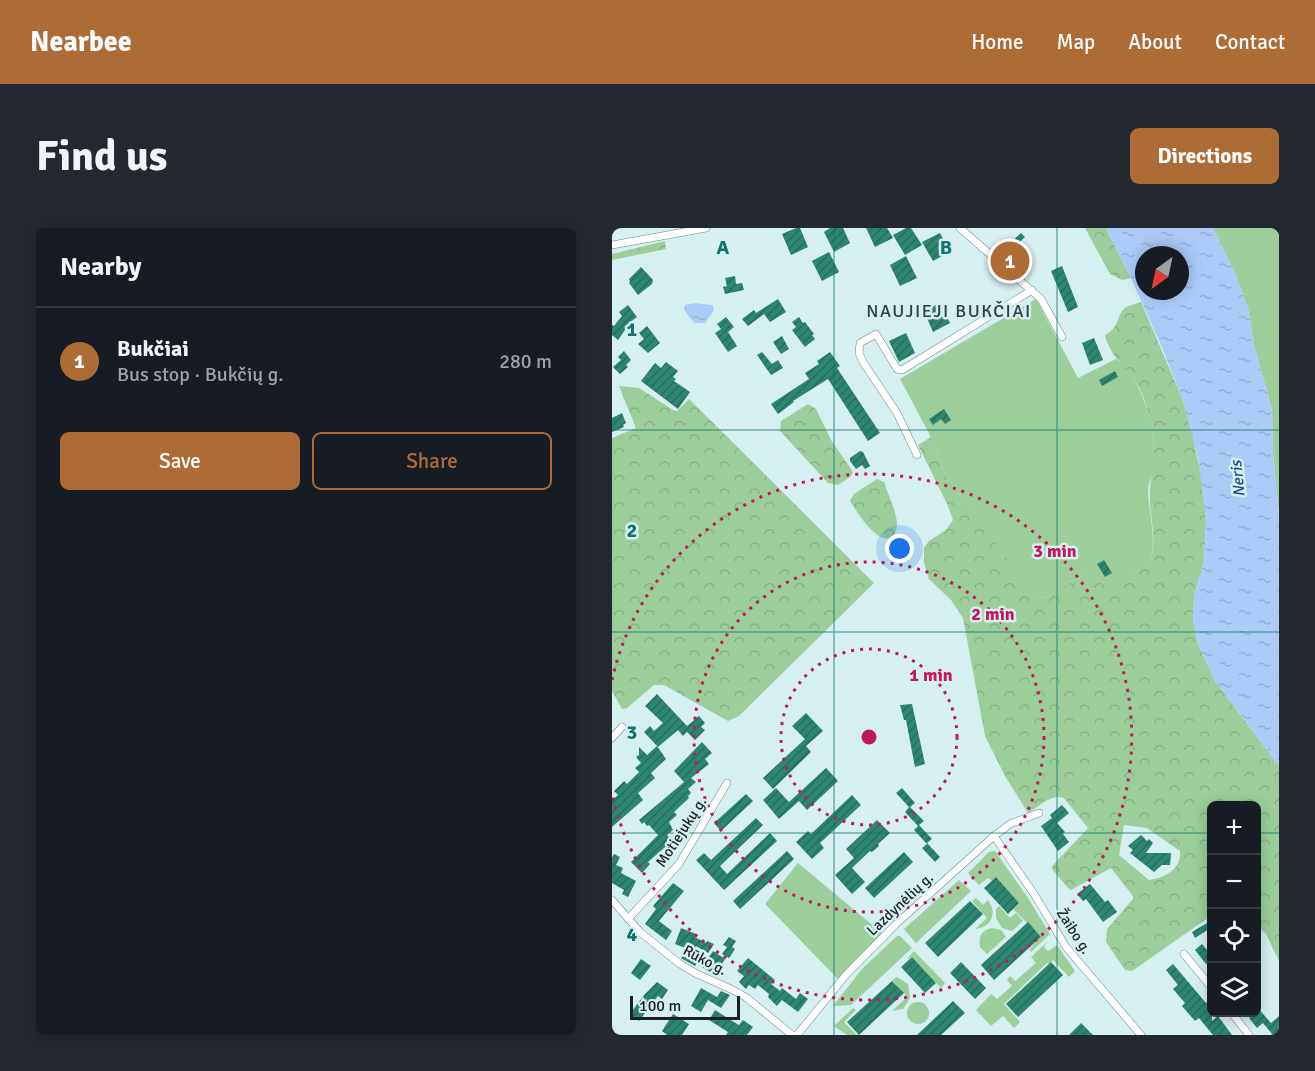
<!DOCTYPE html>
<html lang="en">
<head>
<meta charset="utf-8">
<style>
	body { margin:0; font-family:Signika,sans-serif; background:#242831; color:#f1f3f6 }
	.controls { position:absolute; right:18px; bottom:18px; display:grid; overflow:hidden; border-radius:9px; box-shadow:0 3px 15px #0003 }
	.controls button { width:54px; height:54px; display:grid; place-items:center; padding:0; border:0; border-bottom:2px solid #363941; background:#171b24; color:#f1f3f6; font:30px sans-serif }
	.compass { position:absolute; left:523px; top:18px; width:54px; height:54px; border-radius:50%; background:#171b24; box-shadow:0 3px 15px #0003; rotate:213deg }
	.scale { position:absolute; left:18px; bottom:15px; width:110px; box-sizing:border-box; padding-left:6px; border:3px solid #1a2324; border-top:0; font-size:16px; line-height:21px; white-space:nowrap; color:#1a2324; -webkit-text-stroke:4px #d6eff1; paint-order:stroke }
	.you { position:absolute; left:288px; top:321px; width:21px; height:21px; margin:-15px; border:4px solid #fff; border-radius:50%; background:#1a73e8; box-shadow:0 0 0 9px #1a73e833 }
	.badge { display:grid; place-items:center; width:39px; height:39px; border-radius:50%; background:#ad6c36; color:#fff; font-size:20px; font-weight:700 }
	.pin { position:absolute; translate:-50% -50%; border:3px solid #fff; box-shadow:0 2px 6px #0006 }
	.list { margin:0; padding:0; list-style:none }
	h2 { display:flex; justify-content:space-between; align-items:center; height:78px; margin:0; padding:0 24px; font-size:26px }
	h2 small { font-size:20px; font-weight:400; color:#9ea1a6 }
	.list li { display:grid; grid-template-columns:39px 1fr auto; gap:18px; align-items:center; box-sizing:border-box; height:108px; padding:0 24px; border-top:2px solid #363941 }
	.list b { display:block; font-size:22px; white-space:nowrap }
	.list p { margin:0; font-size:20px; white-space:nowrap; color:#9ea1a6 }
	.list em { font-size:20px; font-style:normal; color:#9ea1a6 }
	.actions { display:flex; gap:12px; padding:18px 24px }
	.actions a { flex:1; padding:14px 0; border:2px solid #ad6c36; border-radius:9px; text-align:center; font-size:21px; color:#ad6c36 }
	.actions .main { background:#ad6c36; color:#fff }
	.icon { flex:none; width:33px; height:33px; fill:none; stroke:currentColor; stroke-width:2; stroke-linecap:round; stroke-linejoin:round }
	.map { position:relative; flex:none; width:667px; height:807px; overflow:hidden; border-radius:9px }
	header { display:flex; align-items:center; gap:36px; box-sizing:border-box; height:84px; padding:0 30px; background:#ad6c36; color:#fff }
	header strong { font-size:28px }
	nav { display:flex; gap:33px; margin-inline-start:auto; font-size:21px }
	.intro { display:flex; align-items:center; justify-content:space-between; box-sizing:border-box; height:144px; padding:0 36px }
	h1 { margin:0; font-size:42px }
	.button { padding:15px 27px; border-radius:9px; background:#ad6c36; color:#fff; font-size:21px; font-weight:700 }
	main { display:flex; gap:36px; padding:0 36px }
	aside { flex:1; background:#171b24; border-radius:9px; box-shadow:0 3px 15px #0003 }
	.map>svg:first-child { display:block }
	.green { fill:#9bce9a }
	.forest { fill:url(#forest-crowns); fill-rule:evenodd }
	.water { fill:url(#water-ripples); fill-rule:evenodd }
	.building { fill:url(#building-hatch) }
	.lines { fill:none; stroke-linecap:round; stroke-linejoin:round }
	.minor-casing { stroke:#6f8688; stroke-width:8 }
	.minor { stroke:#fff; stroke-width:7 }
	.grid { fill:none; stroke:#0f766e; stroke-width:1.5; stroke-opacity:0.55 }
	.ring { fill:none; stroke:#c2185b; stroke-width:3; stroke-dasharray:3 6 }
	.labels { text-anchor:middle; stroke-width:5; stroke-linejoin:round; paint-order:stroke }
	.street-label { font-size:15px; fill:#1a2324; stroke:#d6eff1 }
	.water-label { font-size:16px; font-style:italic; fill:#1b488b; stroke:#d6eff1 }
	.quarter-label { font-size:18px; letter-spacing:1.5px; fill:#2b4142; stroke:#d6eff1 }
	.grid-label { font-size:20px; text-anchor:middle; font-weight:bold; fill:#0f766e; stroke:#d6eff1; stroke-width:5; stroke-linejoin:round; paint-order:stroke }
	.centre { fill:#c2185b; stroke:#d6eff1; stroke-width:3 }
	.ring-label { font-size:18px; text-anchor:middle; font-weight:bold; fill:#c2185b; stroke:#d6eff1; stroke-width:5; stroke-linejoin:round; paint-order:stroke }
</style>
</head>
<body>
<header>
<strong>Nearbee</strong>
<nav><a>Home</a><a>Map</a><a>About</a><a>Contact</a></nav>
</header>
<div class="intro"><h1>Find us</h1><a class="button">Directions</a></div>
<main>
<aside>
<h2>Nearby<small></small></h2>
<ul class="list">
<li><span class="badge">1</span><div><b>Bukčiai</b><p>Bus stop · Bukčių g.</p></div><em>280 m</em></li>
</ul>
<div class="actions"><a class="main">Save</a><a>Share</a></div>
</aside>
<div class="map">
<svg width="667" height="807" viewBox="0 0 667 807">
	<defs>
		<pattern id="forest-crowns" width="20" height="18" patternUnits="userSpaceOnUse" patternTransform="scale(1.5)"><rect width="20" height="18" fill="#9bce9a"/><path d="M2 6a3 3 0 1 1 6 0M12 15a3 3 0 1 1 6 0" fill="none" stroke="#85b185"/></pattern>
		<pattern id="water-ripples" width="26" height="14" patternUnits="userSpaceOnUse" patternTransform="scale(1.5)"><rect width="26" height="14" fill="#accbf9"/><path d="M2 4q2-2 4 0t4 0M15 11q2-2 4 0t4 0" fill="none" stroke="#93aed5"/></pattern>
		<pattern id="building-hatch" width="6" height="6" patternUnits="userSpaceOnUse" patternTransform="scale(1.5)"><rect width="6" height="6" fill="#2d866f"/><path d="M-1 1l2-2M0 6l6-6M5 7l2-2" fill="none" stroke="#266d5b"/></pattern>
	</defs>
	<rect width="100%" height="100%" fill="#d6eff1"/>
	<path class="green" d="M 601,0 L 667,0 L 667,287 L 661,226 L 660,182 L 643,121 L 636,81 L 623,45 Z
		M 424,71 L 466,150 L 504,131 C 531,153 543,197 542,231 C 542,242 537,252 536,263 C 536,279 547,323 536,335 C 529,341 501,353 491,358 L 479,346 L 473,346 L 433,370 L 419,365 L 333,246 L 319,209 L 288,151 Z
		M 383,623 L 416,670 L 438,706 L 419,724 L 417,722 L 429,709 L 401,681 L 407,675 L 384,650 L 380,653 L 376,650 L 367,657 L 356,645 L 377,624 Z
		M 186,635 L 270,705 L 226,751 L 153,676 Z
		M 347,652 L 359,663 L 304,715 L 292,701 Z
		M 364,670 L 371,677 L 376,672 C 386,685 379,700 363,701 L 375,690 L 360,673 Z
		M 387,678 L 398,690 L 404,685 L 411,693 L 400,703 L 390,700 L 384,690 L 384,681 Z
		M 380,700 L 389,702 L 394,709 L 375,726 L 368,719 C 366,708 370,702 380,700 Z
		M 285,708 L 288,708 L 300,720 L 239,777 L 221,778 L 250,741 Z
		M 435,714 L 432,719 L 436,723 L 445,717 L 463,743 L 457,749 L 441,732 L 437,736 L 435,735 L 392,776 L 408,794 L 402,800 L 391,788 L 379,798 L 364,782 L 379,766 L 385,771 L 400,758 L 395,752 L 398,748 L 403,753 L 424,735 L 419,729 Z
		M 302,723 L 333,755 L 329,760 L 300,729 L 295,731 Z
		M 285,749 L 296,756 L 298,770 L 291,781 L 280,783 L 295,769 L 280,752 Z
		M295 785a11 11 0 1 1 22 0a11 11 0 1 1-22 0Z
		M 241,780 L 244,782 L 232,794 L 245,807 L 235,807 L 222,798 Z"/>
	<path class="forest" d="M 473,0 L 494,0 L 519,50 L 510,52 L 498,46 Z
		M 53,13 L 54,21 L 0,32 L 0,26 Z
		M 529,74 L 570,170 L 579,200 L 591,256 L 594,292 L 592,333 L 582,368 L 581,391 L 586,416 L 603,453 L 667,538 L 667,733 L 654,706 L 645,698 L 644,578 L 600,578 L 599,689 L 593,692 L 520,743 L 513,742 L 494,714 L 495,701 L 521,671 L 521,668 L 499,640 L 459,662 L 457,661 L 440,641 L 441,637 L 476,600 L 452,570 C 440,565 426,579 416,585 L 393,548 L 373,508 L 351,390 L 339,372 L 317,351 L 312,335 L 312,320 L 317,313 L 334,302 L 341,292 L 336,278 L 306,217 L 319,209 L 333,246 L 420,365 L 433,370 L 473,346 L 479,346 L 491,357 C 501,352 529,341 536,335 C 546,325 539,290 538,277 C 536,252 545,229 540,204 C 538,191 534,172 527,160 C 517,141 498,130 493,107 C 509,99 504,86 514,79 C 518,77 524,76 529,74 ZM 512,597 L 535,600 L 568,623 C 570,641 553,650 537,652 L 507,627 Z
		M 7,158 L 27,160 L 61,182 L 65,183 L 77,171 L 262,355 L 127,488 L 116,493 L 52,457 L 42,457 L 15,480 L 10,481 L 0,463 L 0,210 L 24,200 Z
		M 196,176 L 204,181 L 219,212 L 241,244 L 238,249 L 226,257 L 216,255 L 168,203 L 169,193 Z
		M 265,251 L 272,254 C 276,267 284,282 285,295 C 285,299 284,305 281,308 C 267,320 244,283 238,273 L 242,266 Z"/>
	<path class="water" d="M 494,0 L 601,0 L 623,45 L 636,81 L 643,121 L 660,182 L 661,226 L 667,287 L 667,538 L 603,453 L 586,416 L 581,391 L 582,368 L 592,333 L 594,292 L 586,229 L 570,170 L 551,122 L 519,50 ZM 532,27 L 568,27 L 568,63 L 532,63 Z
		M 83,75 L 100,77 L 102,82 L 93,95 L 82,95 L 72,82 L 73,77 Z"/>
	<path class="building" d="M 184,0 L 188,0 L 196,19 L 179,27 L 170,6 Z
		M 218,0 L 231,0 L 238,15 L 222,24 L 212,4 Z
		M 254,0 L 275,0 L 281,10 L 263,19 Z
		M 294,0 L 299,0 L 310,17 L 293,27 L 281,7 Z
		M 328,5 L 338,24 L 321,33 L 310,14 Z
		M 409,5 L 413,9 L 398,23 L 394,19 Z
		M 217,24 L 227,44 L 210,53 L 200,33 Z
		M 294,28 L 305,50 L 288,58 L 278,37 Z
		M 450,38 L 466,79 L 456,84 L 439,43 Z
		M 29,39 L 41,52 L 40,56 L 26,67 L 17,55 L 18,54 L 17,51 Z
		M 123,48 L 124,56 L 130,55 L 132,62 L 113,66 L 111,59 L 115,58 L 113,50 Z
		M 166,71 L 174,84 L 158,94 L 152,86 L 136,98 L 130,91 L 142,82 L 144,85 Z
		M 328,75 L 338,95 L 321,104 L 312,83 Z
		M 16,77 L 25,89 L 13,98 L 15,99 L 6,112 L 0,107 L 0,97 L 2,98 L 10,88 L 7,84 Z
		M 114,89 L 122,99 L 116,104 L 125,118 L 116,124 L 103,105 L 109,101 L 105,96 Z
		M 187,89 L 191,95 L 193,94 L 202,106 L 200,107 L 203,111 L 193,119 L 180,102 L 184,99 L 180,94 Z
		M 35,98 L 48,115 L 36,125 L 26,116 L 32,111 L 27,105 Z
		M 294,105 L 303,125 L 287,134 L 277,113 Z
		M 170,108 L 177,121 L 169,126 L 161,114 Z
		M 482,110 L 491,132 L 478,137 L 470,115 Z
		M 12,123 L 19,132 L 14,137 L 16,139 L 8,146 L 1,139 L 9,132 L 6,129 Z
		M 150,124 L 160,136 L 166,132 L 171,140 L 159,147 L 145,127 Z
		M 218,124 L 228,138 L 225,140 L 268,205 L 256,213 L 216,151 L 181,173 L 182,174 L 166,186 L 159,176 L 197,151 L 193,145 L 207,136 L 205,133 Z
		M 54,134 L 66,143 L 61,149 L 64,151 L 62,153 L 78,164 L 66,181 L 29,153 L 43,135 L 49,140 Z
		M 503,143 L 506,149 L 490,158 L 487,152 Z
		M 332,181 L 339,192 L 333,196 L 329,191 L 321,197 L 317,191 Z
		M 10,185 L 14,195 L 11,197 L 12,199 L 0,204 L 0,190 Z
		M 248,223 L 251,224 L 258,238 L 253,241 L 250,237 L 244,241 L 238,233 L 238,230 Z
		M 492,332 L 500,345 L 493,349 L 485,336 Z
		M 45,466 L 75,498 L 87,488 L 93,495 L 89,499 L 93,502 L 83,512 L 75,504 L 71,508 L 66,502 L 46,519 L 32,504 L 38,498 L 42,503 L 51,495 L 33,478 Z
		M 300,476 L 313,536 L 303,539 L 294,492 L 292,492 L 288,477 Z
		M 194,485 L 211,503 L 194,518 L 199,524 L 161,561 L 151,550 L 193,511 L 180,498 Z
		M 90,514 L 100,525 L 93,531 L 97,536 L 79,550 L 84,554 L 76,561 L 79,565 L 76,568 L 77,570 L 62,584 L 65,587 L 57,594 L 61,602 L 55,607 L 60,613 L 36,634 L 38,636 L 30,645 L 19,634 L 46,607 L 37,597 L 35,598 L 32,594 L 30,596 L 27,592 L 72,554 L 62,543 Z
		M 45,518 L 54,531 L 39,545 L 43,550 L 26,565 L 31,572 L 0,599 L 0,572 L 6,567 L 2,563 L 12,553 L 15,556 L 27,544 L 23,540 L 29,535 L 24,529 L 27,527 L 27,519 L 35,527 Z
		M 214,540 L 226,553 L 195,582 L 187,573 L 167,591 L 151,572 L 164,560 L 177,574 Z
		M 290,560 L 303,575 L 298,579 L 312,593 L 307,597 L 320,611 L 315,615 L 328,629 L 323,634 L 310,620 L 315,616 L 302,602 L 306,598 L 293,584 L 297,579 L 284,565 Z
		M 134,566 L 141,573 L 109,603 L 102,595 Z
		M 240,567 L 249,577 L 208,615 L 212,620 L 200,631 L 184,614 L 196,603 L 199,606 Z
		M 450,577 L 457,585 L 445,595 L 453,604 L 451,606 L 457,614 L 446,623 L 429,598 L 440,590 L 438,587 Z
		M 144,590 L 151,597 L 108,638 L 115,646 L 158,605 L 165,613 L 112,662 L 84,632 L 92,625 L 99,632 Z
		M 265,592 L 278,605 L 266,616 L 267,618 L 260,624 L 258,623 L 240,640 L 253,654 L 240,666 L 223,647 L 242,630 L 234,621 Z
		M 529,607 L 535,613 L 537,611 L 541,615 L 534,625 L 559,625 L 558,637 L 550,637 L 542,644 L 518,625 L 521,622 L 516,618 Z
		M 175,623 L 182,631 L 128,681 L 121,673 Z
		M 292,624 L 301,634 L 262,670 L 253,660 Z
		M 2,626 L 8,629 L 4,637 L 11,640 L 9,645 L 24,653 L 16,669 L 10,666 L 12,662 L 0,655 L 0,630 Z
		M 384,649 L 407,675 L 396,686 L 372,660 Z
		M 61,655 L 72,663 L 47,693 L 60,703 L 54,712 L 33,696 L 44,681 L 41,678 Z
		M 478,656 L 493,674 L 496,672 L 505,684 L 491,694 L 474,671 L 471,673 L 465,666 Z
		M 358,673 L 371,686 L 326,729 L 313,715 Z
		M 600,692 L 600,699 L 583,710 L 580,704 Z
		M 416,694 L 429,709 L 382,752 L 369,737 Z
		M 69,700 L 84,706 L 83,709 L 94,715 L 95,713 L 102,716 L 96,725 L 84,718 L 78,728 L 86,734 L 83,738 L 69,730 L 76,721 L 63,716 Z
		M 117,709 L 124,713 L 120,719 L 123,721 L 117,730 L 110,726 L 115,719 L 111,717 Z
		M 590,716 L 600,728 L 600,732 L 594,736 L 583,722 Z
		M 101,723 L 113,731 L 103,747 L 90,739 Z
		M 300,729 L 324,755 L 313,765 L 289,739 Z
		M 136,730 L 163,752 L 159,756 L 168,763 L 170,760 L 184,771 L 188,765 L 196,771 L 186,784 L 170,772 L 165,778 L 156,769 L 157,766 L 146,757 L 143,761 L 137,757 L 134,761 L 127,754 L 132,748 L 125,743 Z
		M 29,731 L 39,738 L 28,752 L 19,745 Z
		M 349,734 L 374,760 L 363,771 L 338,745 Z
		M 439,734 L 451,747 L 406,789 L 394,776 Z
		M 561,736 L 594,775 L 596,774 L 600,779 L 600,793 L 606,788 L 620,807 L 601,807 L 587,790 L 583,793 L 570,778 L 573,775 L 561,761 L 566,757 L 554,742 Z
		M 280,753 L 292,765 L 247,807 L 235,794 Z
		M 45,754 L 56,762 L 50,771 L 46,768 L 27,793 L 18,786 L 32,767 Z
		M 89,760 L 105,769 L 109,763 L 118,767 L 109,780 L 96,772 L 89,784 L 79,778 Z
		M 341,773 L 353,785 L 329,807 L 305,807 Z
		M 645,779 L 659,795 L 667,788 L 667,807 L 661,807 L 651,795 L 645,800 L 637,790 L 639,788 L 636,784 L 645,784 Z
		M 103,782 L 125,796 L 127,797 L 131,792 L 141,799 L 135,807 L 114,807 L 116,804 L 97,792 Z
		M 61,786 L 77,796 L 70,807 L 55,807 L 50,803 Z
		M 469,795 L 481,807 L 457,807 Z"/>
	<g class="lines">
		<defs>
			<path id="minor" d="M 348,0 L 429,71 L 450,109
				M 0,17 L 94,0
				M 305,227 L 285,185 L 251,134 L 247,125 L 248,115 L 264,106 L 285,141 L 290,142 L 420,62
				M 0,510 L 10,499
				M 382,608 L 422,666 L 454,719 L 529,807
				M 0,672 L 28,704 L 68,736 L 83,745 L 121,762 L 135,770 L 180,807
				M 16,691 L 67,636 L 115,555
				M 572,726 L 600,760
				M 619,784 L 637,807
				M 185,807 L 233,748 L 283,697 L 382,608 L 398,596 L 427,585"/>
		</defs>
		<use href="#minor" class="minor-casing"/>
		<use href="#minor" class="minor"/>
	</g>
	<path class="grid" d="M 222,0 L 222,807M 445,0 L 445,807M 0,202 L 667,202M 0,404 L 667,404M 0,605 L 600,605M 644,605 L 667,605"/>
	<g class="ring">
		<circle cx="257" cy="509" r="88"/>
		<circle cx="257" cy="509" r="175"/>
		<path d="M0 452A263 263 0 1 1 0 566"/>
	</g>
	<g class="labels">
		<g class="street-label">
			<text transform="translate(69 604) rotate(-57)" y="5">Motiejukų g.</text>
			<text transform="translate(288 676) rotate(-43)" y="5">Lazdynėlių g.</text>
			<text transform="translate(462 703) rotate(57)" y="5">Žaibo g.</text>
			<text transform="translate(93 732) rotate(28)" y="5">Rūko g.</text>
		</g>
		<g class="water-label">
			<text transform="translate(625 251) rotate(-96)" y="6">Neris</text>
		</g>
		<g class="quarter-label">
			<text x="337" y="89">NAUJIEJI BUKČIAI</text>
		</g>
	</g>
	<g class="grid-label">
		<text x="111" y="26">A</text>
		<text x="334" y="26">B</text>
		<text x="20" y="108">1</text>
		<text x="20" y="309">2</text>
		<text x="20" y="511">3</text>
		<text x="20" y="713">4</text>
	</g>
	<circle cx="257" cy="509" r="9" class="centre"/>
	<g class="ring-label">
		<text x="443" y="329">3 min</text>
		<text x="381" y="392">2 min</text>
		<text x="319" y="453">1 min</text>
	</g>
</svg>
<div class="controls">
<button>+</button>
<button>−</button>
<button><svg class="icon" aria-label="locate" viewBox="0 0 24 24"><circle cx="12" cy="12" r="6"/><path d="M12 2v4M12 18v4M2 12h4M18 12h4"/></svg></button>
<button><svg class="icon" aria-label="layers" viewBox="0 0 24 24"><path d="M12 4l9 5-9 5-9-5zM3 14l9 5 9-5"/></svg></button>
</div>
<svg class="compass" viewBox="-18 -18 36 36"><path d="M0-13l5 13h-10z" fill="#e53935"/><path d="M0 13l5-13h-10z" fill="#9ea1a6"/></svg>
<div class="scale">100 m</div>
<div class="you"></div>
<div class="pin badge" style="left:398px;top:33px">1</div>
</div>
</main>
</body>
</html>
